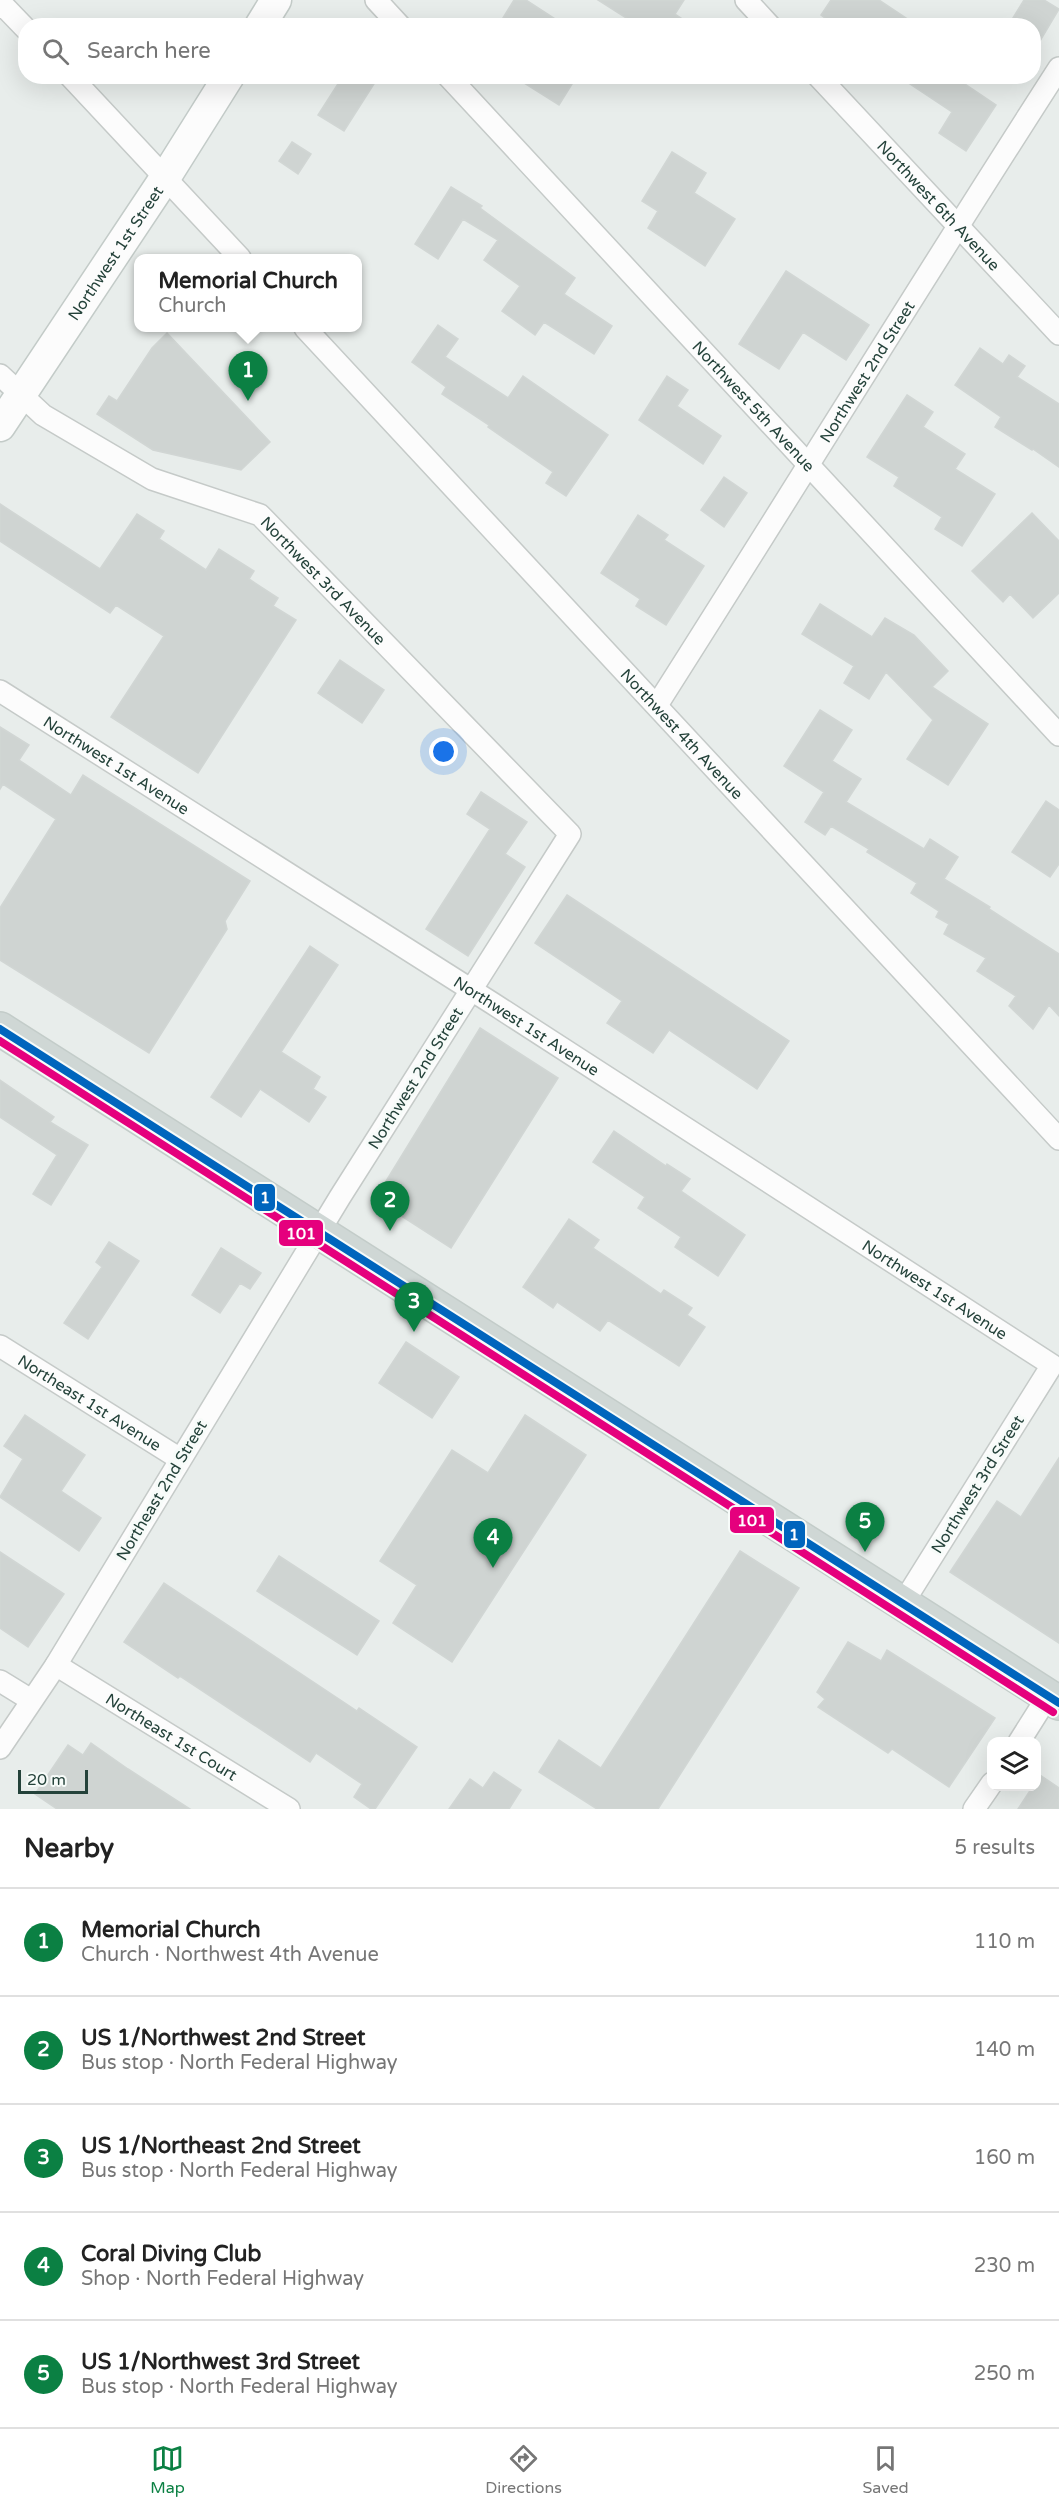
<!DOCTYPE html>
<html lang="en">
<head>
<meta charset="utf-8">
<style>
	body { margin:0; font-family:"Varela Round",sans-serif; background:#f6f6f6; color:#222 }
	.controls { position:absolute; right:18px; bottom:18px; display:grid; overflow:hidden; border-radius:12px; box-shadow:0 6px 24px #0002 }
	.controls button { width:54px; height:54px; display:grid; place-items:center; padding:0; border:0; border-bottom:2px solid #e0e0e0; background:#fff; color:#222; font:30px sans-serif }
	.scale { position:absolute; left:18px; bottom:15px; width:70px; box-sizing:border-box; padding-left:6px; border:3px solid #24423a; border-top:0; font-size:16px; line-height:21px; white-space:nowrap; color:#24423a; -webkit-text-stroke:4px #f7fbf9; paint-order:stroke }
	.you { position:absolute; left:444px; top:752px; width:21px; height:21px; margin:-15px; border:4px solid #fff; border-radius:50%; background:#1a73e8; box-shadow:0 0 0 9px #1a73e833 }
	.badge { display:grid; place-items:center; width:39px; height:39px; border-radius:50%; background:#0b8043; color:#fff; font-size:20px; font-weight:700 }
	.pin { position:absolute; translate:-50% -50px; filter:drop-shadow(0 2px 3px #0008) }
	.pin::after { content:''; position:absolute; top:32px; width:21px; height:18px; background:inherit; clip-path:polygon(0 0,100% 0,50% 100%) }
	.popup { position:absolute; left:134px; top:254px; width:228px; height:78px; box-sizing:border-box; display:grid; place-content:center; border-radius:12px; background:#fff; filter:drop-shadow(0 2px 4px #0005); font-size:20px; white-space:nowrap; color:#767676 }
	.popup b { font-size:22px; color:#222 }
	.popup::after { content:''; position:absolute; left:50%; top:100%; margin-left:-12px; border:12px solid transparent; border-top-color:#fff }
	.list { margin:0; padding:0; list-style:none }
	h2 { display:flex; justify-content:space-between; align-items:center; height:78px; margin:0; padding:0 24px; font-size:26px }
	h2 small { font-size:20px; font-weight:400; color:#767676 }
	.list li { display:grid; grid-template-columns:39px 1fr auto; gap:18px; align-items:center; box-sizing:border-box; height:108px; padding:0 24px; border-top:2px solid #e0e0e0 }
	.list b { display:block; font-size:22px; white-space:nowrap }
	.list p { margin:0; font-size:20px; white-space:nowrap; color:#767676 }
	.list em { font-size:20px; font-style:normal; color:#767676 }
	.icon { flex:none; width:33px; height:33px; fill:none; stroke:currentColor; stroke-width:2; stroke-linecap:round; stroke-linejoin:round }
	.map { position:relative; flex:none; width:1059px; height:1809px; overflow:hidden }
	.search { position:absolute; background:#fff; box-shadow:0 6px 24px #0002; left:18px; right:18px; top:18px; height:66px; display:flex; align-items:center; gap:15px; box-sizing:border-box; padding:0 21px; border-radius:24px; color:#767676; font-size:22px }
	.sheet { height:618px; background:#fff }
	nav { display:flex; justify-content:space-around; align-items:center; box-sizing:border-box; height:84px; border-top:2px solid #e0e0e0; background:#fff; font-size:16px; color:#767676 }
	nav a { display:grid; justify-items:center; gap:3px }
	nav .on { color:#0b8043 }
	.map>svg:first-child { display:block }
	.building { fill:#cfd4d2; stroke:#d1d6d4; stroke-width:1.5 }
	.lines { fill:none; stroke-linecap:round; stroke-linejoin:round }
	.street-casing { stroke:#c5cac8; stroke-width:24 }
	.secondary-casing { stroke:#c3cbc8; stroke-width:33 }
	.primary-casing { stroke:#c3ccc9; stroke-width:36 }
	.street { stroke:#fcfcfc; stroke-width:21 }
	.secondary { stroke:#fcfcfc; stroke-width:30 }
	.primary { stroke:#cfd7d5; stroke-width:33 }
	.bus-1-casing { stroke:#f7fbf9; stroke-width:12 }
	.bus-2-casing { stroke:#f7fbf9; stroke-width:12 }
	.bus-1 { stroke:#0065bd; stroke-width:8 }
	.bus-2 { stroke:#e5007d; stroke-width:8 }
	.labels { text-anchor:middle; stroke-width:6; stroke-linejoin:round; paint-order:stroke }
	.street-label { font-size:16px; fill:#24423a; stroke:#f7fbf9 }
	.line-badge { stroke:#f7fbf9; stroke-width:2 }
	.badge-label { font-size:16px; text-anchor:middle; font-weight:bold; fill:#fff }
</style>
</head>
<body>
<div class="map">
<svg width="1059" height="1809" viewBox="0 0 1059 1809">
	<rect width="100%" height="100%" fill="#e8edeb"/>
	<path class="building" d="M 514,0 L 526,0 L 566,26 L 498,26 Z
		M 598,0 L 684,0 L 675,14 L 693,26 L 624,26 L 628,19 Z
		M 831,0 L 879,0 L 918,26 L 836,26 L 821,15 Z
		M 1024,0 L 1044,0 L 1059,9 L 1034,51 L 1034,26 L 1008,26 Z
		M 343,76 L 379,76 L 344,131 L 318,115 Z
		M 513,76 L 577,76 L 559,105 Z
		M 898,76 L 953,76 L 996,105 L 966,151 L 939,133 L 952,112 Z
		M 292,142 L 311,154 L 298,174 L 279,161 Z
		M 672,152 L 706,173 L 694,193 L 735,219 L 705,266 L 648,228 L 658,211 L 642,201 Z
		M 451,187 L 482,206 L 480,208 L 575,278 L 564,294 L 612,326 L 594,354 L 544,322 L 535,335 L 502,311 L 520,286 L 484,260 L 498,240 L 463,219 L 438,259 L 415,244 Z
		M 786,271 L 869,325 L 846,360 L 803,332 L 779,369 L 739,344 Z
		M 438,325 L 458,339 L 445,357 L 508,398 L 523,376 L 608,435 L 566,496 L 546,483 L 553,472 L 488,427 L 489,425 L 442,394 L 446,387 L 412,362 Z
		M 167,333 L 270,442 L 241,470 L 153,450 L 97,414 L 109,396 L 117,401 L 152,348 Z
		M 980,348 L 1003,364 L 1009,355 L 1025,366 L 1017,377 L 1059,404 L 1059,467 L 1033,449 L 1032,450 L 995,427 L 1001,417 L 955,385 Z
		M 667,376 L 688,390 L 677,406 L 721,436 L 703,464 L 639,420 Z
		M 907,395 L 933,412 L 923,427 L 965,454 L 955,469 L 995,494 L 962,546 L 935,529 L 942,517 L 894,486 L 899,477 L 867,457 Z
		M 724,477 L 747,493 L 724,527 L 701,510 Z
		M 0,504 L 100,569 L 137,514 L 164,531 L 159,539 L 206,570 L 219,549 L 254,571 L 249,579 L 278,598 L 273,606 L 296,620 L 198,773 L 111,717 L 164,636 L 116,605 L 110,613 L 0,541 Z
		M 1032,513 L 1059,541 L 1059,593 L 1033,618 L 1010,594 L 1003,602 L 972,571 Z
		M 638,515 L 668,535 L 664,540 L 704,566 L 666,625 L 636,606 L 640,599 L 601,573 Z
		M 820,604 L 872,637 L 885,618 L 914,635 L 948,671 L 932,687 L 988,724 L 948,785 L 907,759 L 933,720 L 886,672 L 869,699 L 844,683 L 854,666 L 802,634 Z
		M 340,660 L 384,690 L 362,723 L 318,693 Z
		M 820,710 L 852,730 L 832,761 L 861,779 L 846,802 L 924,849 L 930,839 L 958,857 L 944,879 L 990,907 L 989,909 L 1059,954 L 1059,1016 L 1049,1005 L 1033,1029 L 1009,1006 L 1016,996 L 977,971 L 986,958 L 944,934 L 949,924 L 936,917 L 939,911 L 911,893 L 917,883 L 867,852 L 869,849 L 831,826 L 825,835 L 805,822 L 824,792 L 784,766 Z
		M 0,727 L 29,745 L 19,760 L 71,795 L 83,775 L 250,881 L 225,921 L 227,929 L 149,1053 L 0,960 L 0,908 L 56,819 L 3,784 L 0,789 Z
		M 481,792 L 527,822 L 505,854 L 525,867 L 468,956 L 426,929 L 490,829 L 467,814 Z
		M 1046,801 L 1059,810 L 1059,864 L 1050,877 L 1012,852 Z
		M 567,895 L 789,1041 L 757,1089 L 669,1030 L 653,1053 L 607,1023 L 622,1001 L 535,943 Z
		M 310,946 L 338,965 L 281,1052 L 320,1077 L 313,1089 L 326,1097 L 309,1122 L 260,1089 L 241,1117 L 211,1097 Z
		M 480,1028 L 558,1078 L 451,1248 L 375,1199 Z
		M 0,1080 L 54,1117 L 50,1122 L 88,1145 L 51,1205 L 33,1194 L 57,1155 L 0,1117 Z
		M 614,1131 L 666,1166 L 667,1164 L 690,1179 L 681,1191 L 745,1235 L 718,1276 L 675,1247 L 681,1237 L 638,1208 L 645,1197 L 593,1162 Z
		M 569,1219 L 599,1240 L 593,1248 L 661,1294 L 664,1290 L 692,1308 L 687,1315 L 705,1327 L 679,1366 L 608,1320 L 600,1331 L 557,1302 L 553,1308 L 523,1287 Z
		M 109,1242 L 139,1261 L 88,1339 L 64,1323 L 102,1267 L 96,1262 Z
		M 221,1248 L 261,1273 L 250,1289 L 240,1283 L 220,1313 L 192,1295 Z
		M 406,1342 L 459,1377 L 432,1418 L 379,1383 Z
		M 25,1415 L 85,1455 L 61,1491 L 101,1518 L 79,1551 L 0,1497 L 23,1459 L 4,1446 Z
		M 525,1415 L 586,1455 L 452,1662 L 393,1623 L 417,1585 L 380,1561 L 452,1450 L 488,1473 Z
		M 1059,1458 L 1059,1643 L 950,1572 L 997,1501 L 1021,1517 Z
		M 740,1551 L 799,1588 L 658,1809 L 597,1809 L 539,1772 L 559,1740 L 601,1768 Z
		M 0,1552 L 64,1594 L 28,1647 L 0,1628 Z
		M 279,1556 L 379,1621 L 357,1655 L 257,1591 Z
		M 164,1583 L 357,1711 L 359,1708 L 417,1747 L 375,1809 L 371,1809 L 354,1797 L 362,1784 L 316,1753 L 310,1762 L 180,1676 L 178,1678 L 124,1642 Z
		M 848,1642 L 881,1661 L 887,1650 L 995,1718 L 949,1787 L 892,1749 L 888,1753 L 818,1707 L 825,1699 L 817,1692 Z
		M 91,1743 L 128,1769 L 190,1809 L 57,1809 L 35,1794 L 68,1745 L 83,1755 Z
		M 494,1772 L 521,1790 L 509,1809 L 449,1809 L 470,1779 L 483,1788 Z
		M 1040,1775 L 1059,1788 L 1059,1809 L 1018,1809 L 1033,1786 L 1036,1786 Z"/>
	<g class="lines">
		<defs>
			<g id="street">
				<path d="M 376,0 L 400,26"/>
				<path d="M 746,0 L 770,26"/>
				<path d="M 0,2 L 26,29"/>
				<path d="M 70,76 L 240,258"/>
				<path id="s1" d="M 448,76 L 1059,735"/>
				<path id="s2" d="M 818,76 L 1059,334"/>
				<path id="s3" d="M 305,328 L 1059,1139"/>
				<path id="s4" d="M 0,375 L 43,415 L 152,479 L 260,515 L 570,834 L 340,1197 L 56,1665 L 0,1748"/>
				<path id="s5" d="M 0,691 L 492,1003 L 1052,1365 L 903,1603"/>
				<path id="s6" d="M 657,705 C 792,493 923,279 1059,68"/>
				<path id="s7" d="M 0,1346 L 180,1459"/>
				<path id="s8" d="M 56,1665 L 289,1809"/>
				<path d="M 0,1681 L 31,1700"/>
				<path d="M 1019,1742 L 1048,1696"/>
				<path d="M 974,1809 L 992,1783"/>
			</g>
			<g id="secondary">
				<path d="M 260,26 L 276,0"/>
				<path id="s9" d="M 0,426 L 165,178 L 229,76"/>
			</g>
			<path id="primary" d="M 0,1029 L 1059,1703"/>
		</defs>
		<use href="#street" class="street-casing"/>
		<use href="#secondary" class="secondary-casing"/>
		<use href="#primary" class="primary-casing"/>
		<use href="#street" class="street"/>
		<use href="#secondary" class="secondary"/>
		<use href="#primary" class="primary"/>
		<defs>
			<path id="bus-1" d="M 0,1029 L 1059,1703"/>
			<path id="bus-2" d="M 0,1041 L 1053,1712"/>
		</defs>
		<use href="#bus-1" class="bus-1-casing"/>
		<use href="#bus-2" class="bus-2-casing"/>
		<use href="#bus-1" class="bus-1"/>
		<use href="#bus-2" class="bus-2"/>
	</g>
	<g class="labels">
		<g class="street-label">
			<text dy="6" stroke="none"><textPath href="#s2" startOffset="177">Northwest 6th Avenue</textPath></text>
			<text dy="6" stroke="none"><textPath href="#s9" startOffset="208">Northwest 1st Street</textPath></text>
			<text dy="6" stroke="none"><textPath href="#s6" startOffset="394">Northwest 2nd Street</textPath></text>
			<text dy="6" stroke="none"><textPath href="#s1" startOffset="450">Northwest 5th Avenue</textPath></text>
			<text dy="6" stroke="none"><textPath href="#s4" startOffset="390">Northwest 3rd Avenue</textPath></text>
			<text dy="6" stroke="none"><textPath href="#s3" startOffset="554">Northwest 4th Avenue</textPath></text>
			<text dy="6" stroke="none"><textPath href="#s5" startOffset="138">Northwest 1st Avenue</textPath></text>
			<text dy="6" stroke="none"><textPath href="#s5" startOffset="624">Northwest 1st Avenue</textPath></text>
			<text transform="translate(415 1078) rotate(-58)" y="6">Northwest 2nd Street</text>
			<text dy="6" stroke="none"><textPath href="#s5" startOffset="1110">Northwest 1st Avenue</textPath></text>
			<text dy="6" stroke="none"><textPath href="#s7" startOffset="106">Northeast 1st Avenue</textPath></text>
			<text transform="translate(977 1484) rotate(-58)" y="6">Northwest 3rd Street</text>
			<text transform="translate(161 1490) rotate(-59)" y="6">Northeast 2nd Street</text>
			<text dy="6" stroke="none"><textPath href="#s8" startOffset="136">Northeast 1st Court</textPath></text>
		</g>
	</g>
	<g class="line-badge">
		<rect x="253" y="1183" width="23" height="29" rx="6" fill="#0065bd"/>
		<rect x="278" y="1219" width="46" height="28" rx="6" fill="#e5007d"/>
		<rect x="729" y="1506" width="46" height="28" rx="6" fill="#e5007d"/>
		<rect x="783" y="1520" width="23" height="29" rx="6" fill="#0065bd"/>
	</g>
	<g class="badge-label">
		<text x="265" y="1203">1</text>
		<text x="301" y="1239">101</text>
		<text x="752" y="1526">101</text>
		<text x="794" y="1540">1</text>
	</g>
</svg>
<div class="controls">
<button><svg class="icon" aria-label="layers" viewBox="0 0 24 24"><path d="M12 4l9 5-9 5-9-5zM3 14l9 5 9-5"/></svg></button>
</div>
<div class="scale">20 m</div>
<div class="you"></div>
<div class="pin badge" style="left:248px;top:401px">1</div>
<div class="popup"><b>Memorial Church</b>Church</div>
<div class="pin badge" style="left:390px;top:1231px">2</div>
<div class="pin badge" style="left:414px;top:1332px">3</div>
<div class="pin badge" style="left:493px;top:1568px">4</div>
<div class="pin badge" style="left:865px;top:1552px">5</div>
<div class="search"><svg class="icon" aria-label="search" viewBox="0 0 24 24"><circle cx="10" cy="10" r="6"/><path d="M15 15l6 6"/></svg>Search here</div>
</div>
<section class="sheet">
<h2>Nearby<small>5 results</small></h2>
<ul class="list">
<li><span class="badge">1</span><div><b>Memorial Church</b><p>Church · Northwest 4th Avenue</p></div><em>110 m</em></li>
<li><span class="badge">2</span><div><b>US 1/Northwest 2nd Street</b><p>Bus stop · North Federal Highway</p></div><em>140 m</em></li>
<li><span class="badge">3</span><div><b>US 1/Northeast 2nd Street</b><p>Bus stop · North Federal Highway</p></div><em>160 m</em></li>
<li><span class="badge">4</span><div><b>Coral Diving Club</b><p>Shop · North Federal Highway</p></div><em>230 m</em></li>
<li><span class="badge">5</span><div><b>US 1/Northwest 3rd Street</b><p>Bus stop · North Federal Highway</p></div><em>250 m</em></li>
</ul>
</section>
<nav>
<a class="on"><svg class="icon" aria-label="map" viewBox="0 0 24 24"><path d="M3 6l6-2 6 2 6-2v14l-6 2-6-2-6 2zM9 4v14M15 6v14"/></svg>Map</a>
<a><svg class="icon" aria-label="directions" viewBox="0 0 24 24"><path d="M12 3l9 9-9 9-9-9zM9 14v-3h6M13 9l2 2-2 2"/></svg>Directions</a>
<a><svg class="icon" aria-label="saved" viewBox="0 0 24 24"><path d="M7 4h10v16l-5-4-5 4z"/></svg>Saved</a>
</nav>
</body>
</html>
